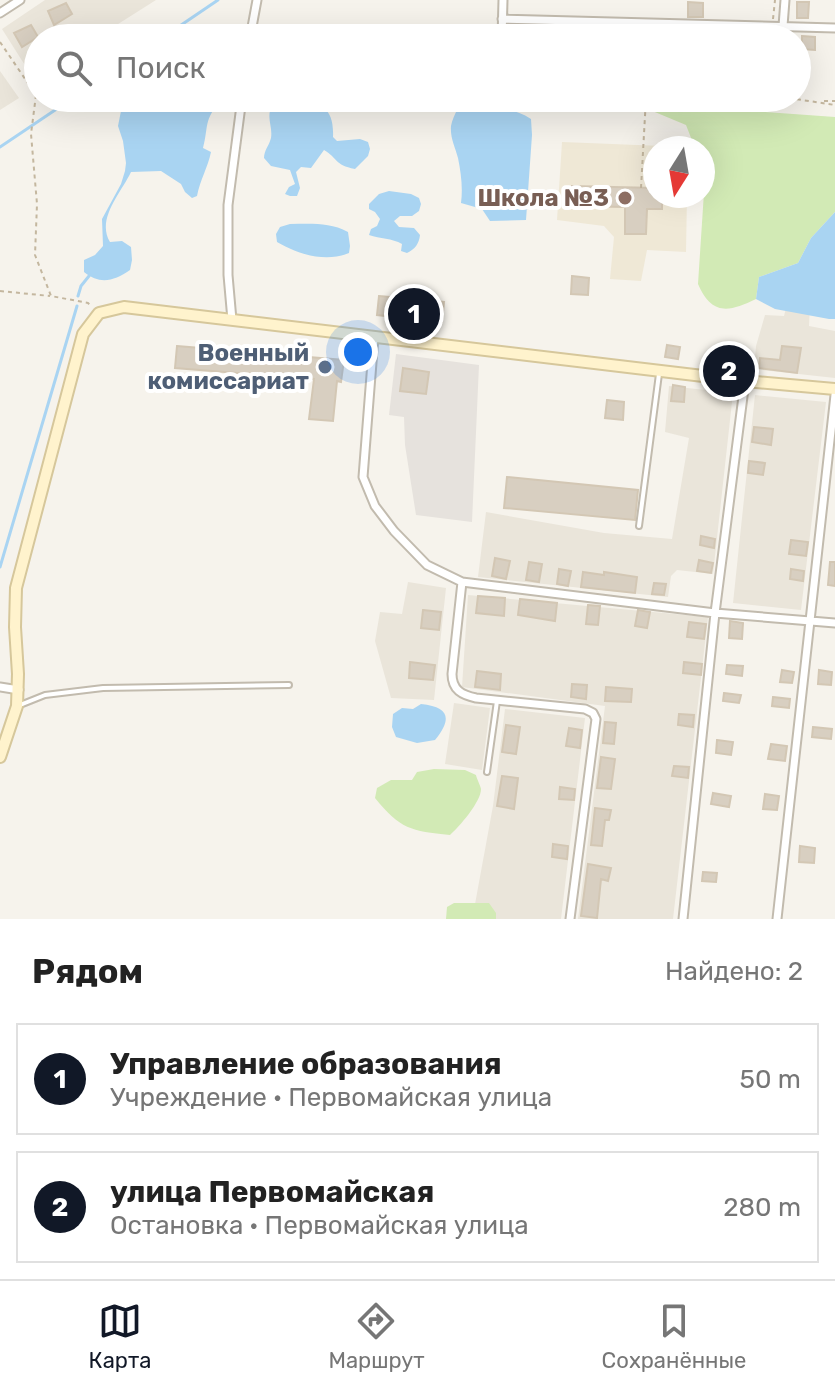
<!DOCTYPE html>
<html lang="ru">
<head>
<meta charset="utf-8">
<style>
	body { margin:0; font-family:Rubik,sans-serif; background:#f6f6f6; color:#222 }
	.compass { position:absolute; left:643px; top:136px; width:72px; height:72px; border-radius:50%; background:#fff; box-shadow:0 8px 32px #0002; rotate:191deg }
	.you { position:absolute; left:358px; top:352px; width:28px; height:28px; margin:-20px; border:6px solid #fff; border-radius:50%; background:#1a73e8; box-shadow:0 0 0 12px #1a73e833 }
	.badge { display:grid; place-items:center; width:52px; height:52px; border-radius:50%; background:#111827; color:#fff; font-size:26px; font-weight:700 }
	.pin { position:absolute; translate:-50% -50%; border:4px solid #fff; box-shadow:0 2px 8px #0006 }
	.list { margin:0; padding:0; list-style:none }
	h2 { display:flex; justify-content:space-between; align-items:center; height:104px; margin:0; padding:0 32px; font-size:34px }
	h2 small { font-size:26px; font-weight:400; color:#767676 }
	.list li { display:grid; grid-template-columns:52px 1fr auto; gap:24px; align-items:center; box-sizing:border-box; height:112px; margin:0 16px 16px; padding:0 16px; border:2px solid #e0e0e0; border-radius:0px }
	.list b { display:block; font-size:30px; white-space:nowrap }
	.list p { margin:0; font-size:26px; white-space:nowrap; color:#767676 }
	.list em { font-size:26px; font-style:normal; color:#767676 }
	.icon { flex:none; width:44px; height:44px; fill:none; stroke:currentColor; stroke-width:2; stroke-linecap:round; stroke-linejoin:round }
	.map { position:relative; flex:none; width:835px; height:919px; overflow:hidden }
	.search { position:absolute; background:#fff; box-shadow:0 8px 32px #0002; left:24px; right:24px; top:24px; height:88px; display:flex; align-items:center; gap:20px; box-sizing:border-box; padding:0 28px; border-radius:44px; color:#767676; font-size:30px }
	.sheet { height:360px; background:#fff }
	nav { display:flex; justify-content:space-around; align-items:center; box-sizing:border-box; height:112px; border-top:2px solid #e0e0e0; background:#fff; font-size:22px; color:#767676 }
	nav a { display:grid; justify-items:center; gap:4px }
	nav .on { color:#111827 }
	.map>svg:first-child { display:block }
	.residential { fill:#eae5da }
	.industrial { fill:#e6e2dd }
	.education { fill:#efe8d6 }
	.green { fill:#d2eab5 }
	.water { fill:#a9d4f2 }
	.lines { fill:none; stroke-linecap:round; stroke-linejoin:round }
	.stream { stroke:#a9d4f2; stroke-width:3 }
	.building { fill:#d8cfc1; stroke:#d3c7b4; stroke-width:2 }
	.lane-casing { stroke:#c2bbae; stroke-width:8 }
	.street-casing { stroke:#c2bbae; stroke-width:11 }
	.secondary-casing { stroke:#d6c79b; stroke-width:14 }
	.path { stroke:#c4b79f; stroke-width:2; stroke-dasharray:4 4; stroke-linecap:butt }
	.lane { stroke:#fff; stroke-width:4 }
	.street { stroke:#fff; stroke-width:7 }
	.secondary { stroke:#fff3cd; stroke-width:10 }
	.education-dot { fill:#8d6e63; stroke:#fff; stroke-width:3 }
	.service-dot { fill:#5c6f8a; stroke:#fff; stroke-width:3 }
	.labels { text-anchor:middle; stroke-width:8; stroke-linejoin:round; paint-order:stroke }
	.education-label { font-size:24px; font-weight:bold; fill:#785e54; stroke:#fff; text-anchor:end }
	.service-label { font-size:24px; font-weight:bold; fill:#4e5e75; stroke:#fff; text-anchor:end }
</style>
</head>
<body>
<div class="map">
<svg width="835" height="919" viewBox="0 0 835 919">
	<rect width="100%" height="100%" fill="#f6f3ec"/>
	<path class="residential" d="M 45,0 L 156,0 L 96,38 L 38,38 L 38,75 L 33,78 L 2,29 Z
		M 0,71 L 19,98 L 0,110 Z
		M 788,300 L 810,303 L 809,326 L 835,331 L 835,378 L 754,369 L 756,346 L 765,315 L 784,316 Z
		M 669,386 L 733,393 L 713,574 L 677,570 L 671,576 L 668,597 L 478,577 L 486,512 L 604,533 L 672,539 L 689,438 L 665,432 Z
		M 755,395 L 826,402 L 801,610 L 733,603 Z
		M 408,582 L 446,588 L 434,700 L 391,698 L 375,641 L 380,612 L 402,614 Z
		M 468,595 L 708,617 L 673,919 L 578,919 L 605,706 L 462,687 Z
		M 454,703 L 490,708 L 482,770 L 445,764 Z
		M 505,709 L 585,718 L 561,919 L 488,919 L 475,904 L 493,806 Z"/>
	<path class="industrial" d="M 396,354 L 479,365 L 472,522 L 416,515 L 405,445 L 404,417 L 389,415 Z"/>
	<path class="education" d="M 562,142 L 688,147 L 655,148 L 655,196 L 687,196 L 686,252 L 647,250 L 641,281 L 610,279 L 614,237 L 604,226 L 557,220 Z"/>
	<path class="green" d="M 656,104 L 835,117 L 835,212 L 811,238 L 798,263 L 759,277 L 756,299 C 729,312 712,316 698,284 L 705,177 L 703,171 L 703,148 L 695,148 L 686,125 L 650,110 Z
		M 434,769 L 465,770 L 476,775 C 476,777 481,787 481,789 C 481,802 459,827 450,835 C 411,831 400,829 375,798 L 377,788 L 391,780 L 412,780 L 417,772 Z
		M 454,903 L 489,903 L 496,913 L 496,919 L 446,919 L 447,907 Z"/>
	<path class="water" d="M 135,98 L 221,98 L 221,101 C 203,120 209,126 203,148 L 211,152 C 208,167 200,180 197,196 L 192,198 L 185,192 L 181,184 L 161,171 L 131,172 C 121,193 96,219 110,242 L 122,241 L 131,247 L 132,260 L 130,270 C 114,281 100,285 84,272 L 84,260 L 95,255 L 103,246 L 102,219 L 121,184 L 125,171 L 126,163 L 123,141 L 118,126 L 121,111 L 132,105 Z
		M 273,104 C 305,104 335,94 333,137 L 337,141 L 360,139 L 368,142 L 370,149 L 368,156 L 355,169 C 334,165 338,158 324,150 L 311,168 L 301,167 L 296,172 L 300,188 L 297,196 L 290,196 L 285,194 L 289,187 L 295,184 L 290,170 L 271,166 L 264,158 C 264,150 269,146 271,138 C 273,125 265,117 273,104 Z
		M 458,108 C 485,108 507,104 531,119 L 532,135 L 526,220 L 490,221 L 482,209 L 461,203 C 463,188 461,173 458,158 C 455,147 450,138 451,126 C 452,120 455,114 458,108 Z
		M 389,191 L 411,194 L 419,198 L 421,204 L 419,211 L 412,216 L 400,216 L 394,221 L 399,227 L 414,228 L 420,235 C 419,244 415,249 407,253 L 401,251 L 402,244 C 392,238 380,239 369,235 L 371,229 L 377,226 L 380,219 L 375,212 L 369,209 L 369,204 L 379,194 Z
		M 835,212 L 835,319 L 829,319 L 775,309 L 756,299 L 759,277 L 798,263 L 811,238 Z
		M 290,224 C 311,224 329,222 348,232 L 350,246 L 349,253 C 325,263 298,254 277,242 L 276,234 L 280,227 Z
		M 421,704 C 450,707 452,719 435,740 L 417,743 L 396,737 L 392,727 L 393,714 L 402,708 L 413,709 Z"/>
	<g class="lines">
		<path class="stream" d="M 162,38 L 218,0
			M 0,147 L 73,98
			M 78,296 L 81,286 L 89,276
			M 0,567 L 77,306"/>
	</g>
	<path class="building" d="M 688,2 L 703,3 L 703,17 L 688,17 Z
		M 797,2 L 809,2 L 808,18 L 797,18 Z
		M 66,3 L 72,14 L 54,25 L 48,11 Z
		M 31,25 L 38,37 L 22,47 L 14,33 Z
		M 802,36 L 815,37 L 815,50 L 802,49 Z
		M 572,186 L 655,188 L 655,196 L 662,196 L 662,209 L 647,209 L 646,234 L 625,234 L 625,207 L 572,206 Z
		M 572,276 L 589,278 L 588,295 L 571,294 Z
		M 379,296 L 444,302 L 442,322 L 377,315 Z
		M 667,345 L 680,347 L 678,359 L 665,357 Z
		M 177,346 L 344,360 L 341,382 L 337,381 L 333,421 L 309,419 L 314,379 L 175,368 Z
		M 782,346 L 801,348 L 797,373 L 759,368 L 760,358 L 780,360 Z
		M 403,368 L 429,372 L 426,394 L 400,391 Z
		M 673,385 L 685,387 L 684,402 L 671,401 Z
		M 607,400 L 624,402 L 623,420 L 605,418 Z
		M 754,427 L 773,429 L 771,445 L 752,442 Z
		M 749,461 L 765,463 L 763,475 L 748,473 Z
		M 507,477 L 638,490 L 635,520 L 504,508 Z
		M 701,536 L 715,539 L 714,548 L 700,545 Z
		M 791,540 L 808,542 L 806,556 L 789,554 Z
		M 495,558 L 510,561 L 506,579 L 492,576 Z
		M 699,560 L 713,563 L 711,573 L 697,571 Z
		M 529,562 L 542,564 L 539,582 L 526,580 Z
		M 830,562 L 835,562 L 835,586 L 828,585 Z
		M 559,569 L 571,571 L 568,586 L 557,584 Z
		M 791,569 L 804,571 L 803,581 L 790,579 Z
		M 583,572 L 604,575 L 604,572 L 637,577 L 635,593 L 581,587 Z
		M 654,583 L 666,584 L 664,595 L 652,594 Z
		M 478,596 L 505,598 L 504,616 L 476,613 Z
		M 520,599 L 557,603 L 555,621 L 518,615 Z
		M 588,605 L 600,606 L 598,625 L 586,624 Z
		M 423,610 L 441,612 L 439,630 L 421,628 Z
		M 638,610 L 650,612 L 647,628 L 635,626 Z
		M 730,621 L 743,623 L 742,639 L 729,638 Z
		M 689,622 L 706,624 L 704,639 L 687,637 Z
		M 410,662 L 435,665 L 433,680 L 409,678 Z
		M 684,662 L 702,664 L 701,675 L 683,673 Z
		M 727,665 L 743,666 L 742,676 L 726,674 Z
		M 782,670 L 794,672 L 792,683 L 780,682 Z
		M 819,670 L 832,672 L 831,685 L 818,684 Z
		M 477,671 L 501,674 L 500,690 L 475,687 Z
		M 572,684 L 587,685 L 586,699 L 571,697 Z
		M 606,687 L 632,689 L 631,702 L 605,701 Z
		M 724,693 L 741,695 L 739,703 L 723,701 Z
		M 773,697 L 790,699 L 789,708 L 772,706 Z
		M 679,714 L 694,715 L 693,727 L 678,725 Z
		M 605,722 L 616,723 L 614,744 L 603,743 Z
		M 506,725 L 520,727 L 516,754 L 502,752 Z
		M 813,727 L 832,729 L 831,739 L 812,737 Z
		M 569,728 L 582,730 L 580,748 L 566,746 Z
		M 717,740 L 733,742 L 731,755 L 716,753 Z
		M 771,744 L 787,746 L 785,761 L 768,759 Z
		M 601,757 L 615,759 L 611,789 L 597,788 Z
		M 674,766 L 689,767 L 688,778 L 672,776 Z
		M 502,776 L 518,778 L 514,809 L 497,806 Z
		M 560,787 L 575,789 L 574,800 L 559,799 Z
		M 713,793 L 731,796 L 729,807 L 711,804 Z
		M 765,794 L 779,796 L 777,810 L 763,809 Z
		M 595,808 L 611,810 L 609,820 L 605,820 L 602,846 L 591,845 Z
		M 553,844 L 568,846 L 567,859 L 552,857 Z
		M 800,846 L 815,848 L 814,863 L 799,862 Z
		M 588,864 L 611,868 L 608,881 L 601,879 L 597,918 L 581,916 Z
		M 703,872 L 717,873 L 716,882 L 702,881 Z"/>
	<g class="lines">
		<defs>
			<path id="lane" d="M 639,526 L 659,374
				M 20,705 L 45,695 L 103,688 L 289,685
				M 487,772 L 497,701"/>
			<path id="street" d="M 0,13 L 20,0
				M 502,19 L 835,28
				M 783,26 L 785,0
				M 250,38 L 257,0
				M 502,38 L 503,0
				M 232,320 L 228,275 L 228,205 L 242,98
				M 374,337 L 363,477 L 375,506 L 394,531 L 427,565 L 462,582 L 715,613 L 835,623
				M 462,582 L 452,674 C 452,690 462,695 476,698 L 585,709 L 593,713 L 596,719 L 570,919
				M 0,687 L 19,690
				M 683,919 L 715,613 L 745,381
				M 777,919 L 835,395"/>
			<path id="secondary" d="M 0,757 L 17,706 L 18,674 L 15,627 L 16,588 L 83,334 L 99,313 L 124,307 L 745,381 L 835,389"/>
		</defs>
		<use href="#lane" class="lane-casing"/>
		<use href="#street" class="street-casing"/>
		<use href="#secondary" class="secondary-casing"/>
		<path class="path" d="M 773,19 L 775,0
			M 0,42 L 36,95 L 38,95
			M 36,95 L 31,134 L 37,204 L 35,255 L 51,296 L 88,303 L 92,307
			M 789,98 L 835,105
			M 824,101 L 835,101
			M 641,188 L 646,98
			M 0,291 L 50,296"/>
		<use href="#lane" class="lane"/>
		<use href="#street" class="street"/>
		<use href="#secondary" class="secondary"/>
	</g>
	<circle class="education-dot" cx="625" cy="198" r="8"/>
	<circle class="service-dot" cx="325" cy="367" r="8"/>
	<g class="labels">
		<g class="education-label">
			<text x="609" y="206">Школа №3</text>
		</g>
		<g class="service-label">
			<text x="309" y="361">Военный<tspan x="309" dy="28">комиссариат</tspan></text>
		</g>
	</g>
</svg>
<svg class="compass" viewBox="-18 -18 36 36"><path d="M0-13l5 13h-10z" fill="#e53935"/><path d="M0 13l5-13h-10z" fill="#767676"/></svg>
<div class="you"></div>
<div class="pin badge" style="left:414px;top:314px">1</div>
<div class="pin badge" style="left:729px;top:371px">2</div>
<div class="search"><svg class="icon" aria-label="search" viewBox="0 0 24 24"><circle cx="10" cy="10" r="6"/><path d="M15 15l6 6"/></svg>Поиск</div>
</div>
<section class="sheet">
<h2>Рядом<small>Найдено: 2</small></h2>
<ul class="list">
<li><span class="badge">1</span><div><b>Управление образования</b><p>Учреждение · Первомайская улица</p></div><em>50 m</em></li>
<li><span class="badge">2</span><div><b>улица Первомайская</b><p>Остановка · Первомайская улица</p></div><em>280 m</em></li>
</ul>
</section>
<nav>
<a class="on"><svg class="icon" aria-label="map" viewBox="0 0 24 24"><path d="M3 6l6-2 6 2 6-2v14l-6 2-6-2-6 2zM9 4v14M15 6v14"/></svg>Карта</a>
<a><svg class="icon" aria-label="directions" viewBox="0 0 24 24"><path d="M12 3l9 9-9 9-9-9zM9 14v-3h6M13 9l2 2-2 2"/></svg>Маршрут</a>
<a><svg class="icon" aria-label="saved" viewBox="0 0 24 24"><path d="M7 4h10v16l-5-4-5 4z"/></svg>Сохранённые</a>
</nav>
</body>
</html>
